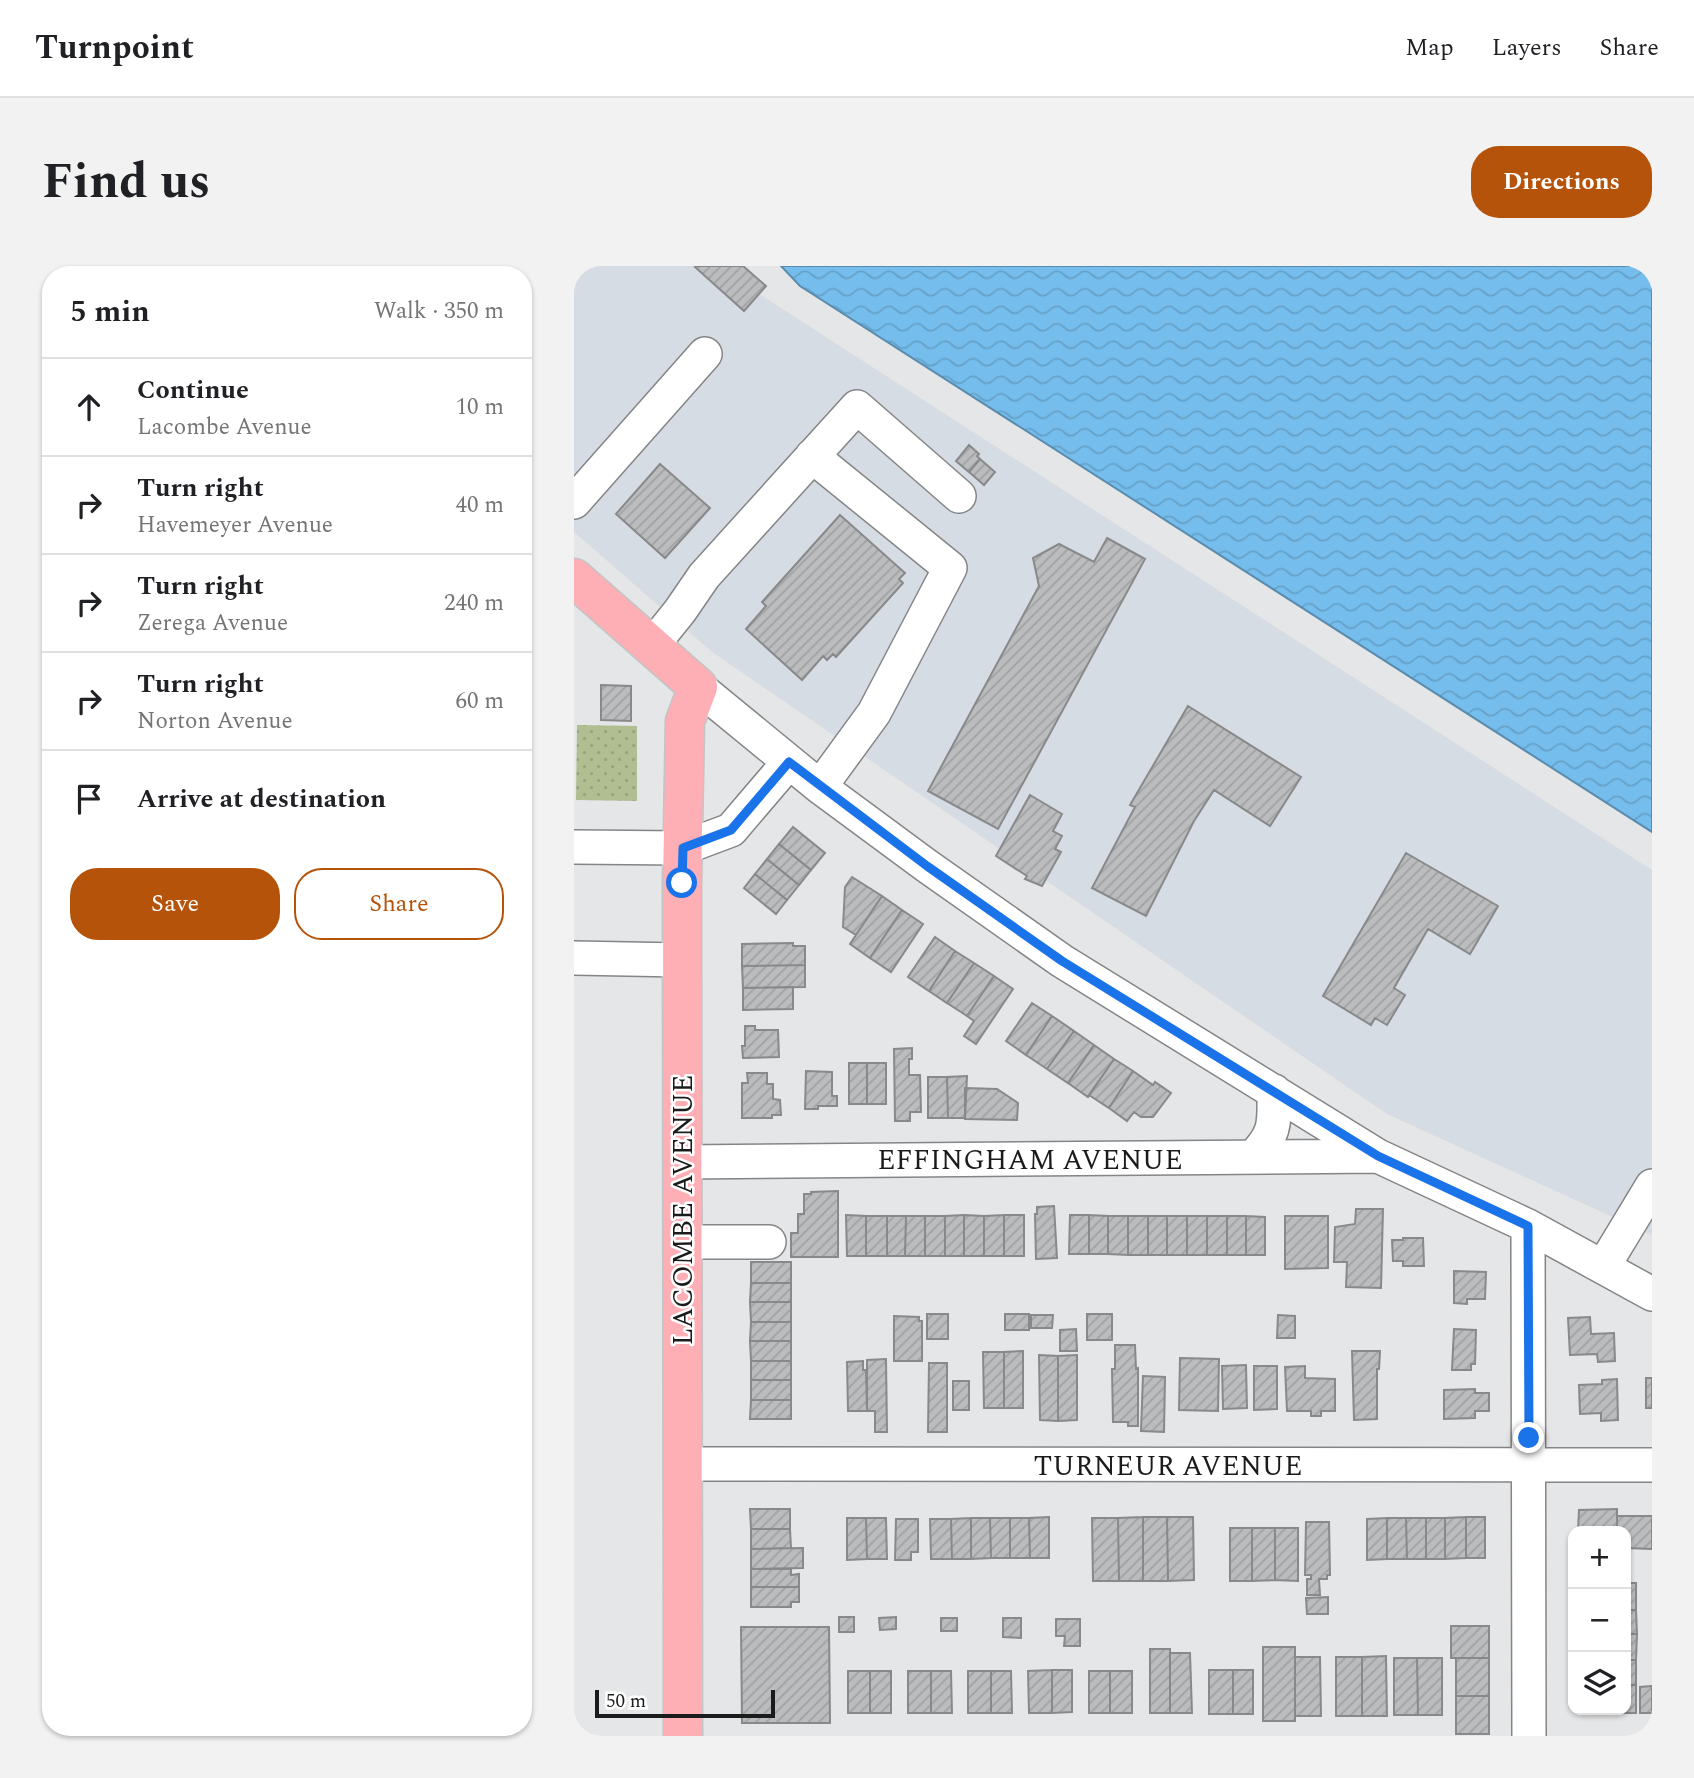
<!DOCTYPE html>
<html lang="en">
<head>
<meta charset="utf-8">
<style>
	body { margin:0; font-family:Spectral,serif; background:#f2f2f2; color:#202124 }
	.controls { position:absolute; right:21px; bottom:21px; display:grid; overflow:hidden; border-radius:14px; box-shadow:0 2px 5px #0004 }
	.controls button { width:63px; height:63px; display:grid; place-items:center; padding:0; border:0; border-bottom:2px solid #e0e0e0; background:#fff; color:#202124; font:35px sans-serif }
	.scale { position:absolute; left:21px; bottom:18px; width:180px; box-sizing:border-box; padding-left:7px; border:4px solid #1a1b1b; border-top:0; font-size:19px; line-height:24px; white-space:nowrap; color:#1a1b1b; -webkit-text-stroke:5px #fff; paint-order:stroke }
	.stop { position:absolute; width:21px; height:21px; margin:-16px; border:5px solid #1a73e8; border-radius:50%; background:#fff }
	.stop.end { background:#1a73e8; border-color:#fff; box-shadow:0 2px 7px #0008 }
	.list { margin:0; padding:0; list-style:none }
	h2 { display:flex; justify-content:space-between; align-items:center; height:91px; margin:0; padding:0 28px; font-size:30px }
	h2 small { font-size:23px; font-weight:400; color:#757577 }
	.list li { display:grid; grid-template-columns:46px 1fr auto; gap:21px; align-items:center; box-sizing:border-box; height:98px; padding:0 28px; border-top:2px solid #e0e0e0 }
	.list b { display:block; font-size:26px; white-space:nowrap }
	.list p { margin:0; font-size:23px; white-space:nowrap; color:#757577 }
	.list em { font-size:23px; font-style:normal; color:#757577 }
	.actions { display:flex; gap:14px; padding:21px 28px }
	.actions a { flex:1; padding:16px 0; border:2px solid #b45309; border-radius:28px; text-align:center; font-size:24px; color:#b45309 }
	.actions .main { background:#b45309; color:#fff }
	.icon { flex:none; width:38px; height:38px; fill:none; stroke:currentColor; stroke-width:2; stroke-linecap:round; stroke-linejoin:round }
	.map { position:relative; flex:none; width:1078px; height:1470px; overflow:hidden; border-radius:28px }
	header { display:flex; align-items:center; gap:42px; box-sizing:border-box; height:98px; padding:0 35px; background:#fff; border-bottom:2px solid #e0e0e0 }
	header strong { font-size:33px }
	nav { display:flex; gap:38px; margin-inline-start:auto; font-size:24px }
	.intro { display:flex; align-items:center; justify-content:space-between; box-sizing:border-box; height:168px; padding:0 42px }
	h1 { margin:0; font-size:49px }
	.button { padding:18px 32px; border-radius:28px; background:#b45309; color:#fff; font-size:24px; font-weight:700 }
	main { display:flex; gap:42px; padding:0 42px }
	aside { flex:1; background:#fff; border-radius:28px; box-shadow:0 2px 5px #0004 }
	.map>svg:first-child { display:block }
	.built { fill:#d5dce3 }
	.garden { fill:url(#garden-dots) }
	.water { fill:url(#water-waves); stroke:#5a8cad; stroke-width:2 }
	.building { fill:url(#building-hatch); stroke:#88898a; stroke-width:2 }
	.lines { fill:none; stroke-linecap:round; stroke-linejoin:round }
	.minor-casing { stroke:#848586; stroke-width:36 }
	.major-casing { stroke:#c3c4c4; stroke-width:41 }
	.minor { stroke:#fff; stroke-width:33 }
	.major { stroke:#feafb5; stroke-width:38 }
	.route { stroke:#1a73e8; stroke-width:9 }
	.labels { text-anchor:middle; stroke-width:5; stroke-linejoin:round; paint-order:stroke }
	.street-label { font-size:28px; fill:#1a1b1b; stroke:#fff }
</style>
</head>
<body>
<header>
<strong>Turnpoint</strong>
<nav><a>Map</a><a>Layers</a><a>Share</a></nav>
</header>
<div class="intro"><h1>Find us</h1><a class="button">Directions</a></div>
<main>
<aside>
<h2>5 min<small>Walk · 350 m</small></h2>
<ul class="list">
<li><svg class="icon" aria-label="ahead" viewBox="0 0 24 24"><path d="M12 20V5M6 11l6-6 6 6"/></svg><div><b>Continue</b><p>Lacombe Avenue</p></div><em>10 m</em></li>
<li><svg class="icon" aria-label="right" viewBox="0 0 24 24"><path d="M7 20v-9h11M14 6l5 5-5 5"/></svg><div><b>Turn right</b><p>Havemeyer Avenue</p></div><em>40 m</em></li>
<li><svg class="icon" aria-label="right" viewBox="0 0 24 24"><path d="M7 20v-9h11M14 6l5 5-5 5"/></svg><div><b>Turn right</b><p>Zerega Avenue</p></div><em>240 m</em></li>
<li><svg class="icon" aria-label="right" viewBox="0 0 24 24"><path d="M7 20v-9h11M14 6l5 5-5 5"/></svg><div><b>Turn right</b><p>Norton Avenue</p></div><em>60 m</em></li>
<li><svg class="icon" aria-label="arrive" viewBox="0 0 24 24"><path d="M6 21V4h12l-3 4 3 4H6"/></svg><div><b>Arrive at destination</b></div></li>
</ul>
<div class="actions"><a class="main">Save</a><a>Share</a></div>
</aside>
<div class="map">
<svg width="1078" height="1470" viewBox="0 0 1078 1470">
	<defs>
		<pattern id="garden-dots" width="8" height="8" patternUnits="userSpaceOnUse" patternTransform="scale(1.75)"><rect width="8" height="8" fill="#b1be92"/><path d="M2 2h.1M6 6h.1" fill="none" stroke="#98a37d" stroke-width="1.8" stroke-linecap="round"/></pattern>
		<pattern id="water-waves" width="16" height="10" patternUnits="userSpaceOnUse" patternTransform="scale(1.75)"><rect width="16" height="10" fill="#75bdec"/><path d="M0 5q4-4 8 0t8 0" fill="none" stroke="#65a2ca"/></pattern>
		<pattern id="building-hatch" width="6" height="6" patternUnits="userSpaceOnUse" patternTransform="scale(1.75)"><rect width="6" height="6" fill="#bbbcbd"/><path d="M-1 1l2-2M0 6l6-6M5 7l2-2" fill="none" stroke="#a0a1a2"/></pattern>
	</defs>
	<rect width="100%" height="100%" fill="#e5e6e7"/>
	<path class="built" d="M 0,0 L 142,0 L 1078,604 L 1078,969 L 813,848 L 138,386 L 0,266 Z"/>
	<path class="garden" d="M 3,459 L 63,460 L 63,535 L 2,534 Z"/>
	<path class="water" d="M 207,0 L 1078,0 L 1078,566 L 226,20 Z"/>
	<path class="building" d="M 123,0 L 169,0 L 192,20 L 170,45 L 121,1 Z
		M 395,179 L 405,188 L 403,190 L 406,193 L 395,206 L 382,195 Z
		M 406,193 L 421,206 L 410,219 L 395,206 Z
		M 86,198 L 136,242 L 91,292 L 42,248 Z
		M 266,249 L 331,307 L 325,313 L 329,317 L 262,391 L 259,388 L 253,394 L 249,390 L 228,414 L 172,363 L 192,340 L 188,336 Z
		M 533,272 L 571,293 L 424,563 L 354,525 L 465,320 L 459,292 L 485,278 L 520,296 Z
		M 27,419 L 57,420 L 57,455 L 27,454 Z
		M 614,440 L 727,511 L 696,560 L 640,524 L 620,555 L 572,650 L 518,622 L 561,541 L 556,539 Z
		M 456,529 L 488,548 L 479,565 L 488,570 L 481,583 L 487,586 L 468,620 L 451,613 L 453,610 L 422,590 Z
		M 219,561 L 251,587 L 237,604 L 205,578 Z
		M 205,578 L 237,604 L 225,619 L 193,593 Z
		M 832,587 L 924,640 L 896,688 L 854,663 L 820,722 L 831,729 L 813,759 L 801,752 L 797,759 L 749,730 Z
		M 193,593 L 225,619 L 213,634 L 181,608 Z
		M 181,608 L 213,634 L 202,648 L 170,622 Z
		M 278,611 L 308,630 L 282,669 L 269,661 L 271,621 Z
		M 308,630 L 328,644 L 296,692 L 276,678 Z
		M 328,644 L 349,658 L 317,706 L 296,692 Z
		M 361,671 L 381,685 L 355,725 L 334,711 Z
		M 219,677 L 219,680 L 231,680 L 231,699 L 168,700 L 168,678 Z
		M 381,685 L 400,697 L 373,737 L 355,725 Z
		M 400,697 L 420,710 L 393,750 L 373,737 Z
		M 231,699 L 231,721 L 169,722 L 168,700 Z
		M 420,710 L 439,723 L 402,778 L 390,770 L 400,755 L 393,750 Z
		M 219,721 L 219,743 L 169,744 L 169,722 Z
		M 458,737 L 478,750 L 452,789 L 432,775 Z
		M 478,750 L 500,765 L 473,803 L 452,789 Z
		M 171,760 L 181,760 L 181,764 L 204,764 L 205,791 L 169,792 L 168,780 L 171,780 Z
		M 500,765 L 520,779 L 494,817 L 473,803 Z
		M 520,779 L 540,793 L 514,831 L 494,817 Z
		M 338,782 L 338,793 L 335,793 L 335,809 L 346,809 L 347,846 L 336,846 L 336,855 L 321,855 L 320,783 Z
		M 540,793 L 559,805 L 535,842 L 515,829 Z
		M 275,797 L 293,797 L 293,838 L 275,838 Z
		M 293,797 L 312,797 L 312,838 L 293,838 Z
		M 232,805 L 258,806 L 258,830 L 263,830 L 263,840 L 244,840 L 244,843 L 231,843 Z
		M 559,805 L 579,819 L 581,816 L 597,827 L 579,851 L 567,851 L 560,846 L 553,855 L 535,842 Z
		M 173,807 L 193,807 L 193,818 L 199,818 L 199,833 L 206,834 L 207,849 L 198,849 L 198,852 L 168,852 L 168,817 L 174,817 Z
		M 393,810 L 391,852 L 374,852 L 373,811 Z
		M 354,811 L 373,811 L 374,852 L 354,852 Z
		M 391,822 L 423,823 L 444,837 L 443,854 L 391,853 Z
		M 264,925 L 264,991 L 217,991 L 217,967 L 224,967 L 224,948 L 230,948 L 230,928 L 237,928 L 237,926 Z
		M 480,940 L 483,992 L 462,993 L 461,948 L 463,948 L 463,941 Z
		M 782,943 L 809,943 L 807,1022 L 772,1021 L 773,996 L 760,996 L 761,961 L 781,958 Z
		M 272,949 L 292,950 L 292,990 L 273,990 Z
		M 390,949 L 410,950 L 410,990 L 390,990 Z
		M 390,949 L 390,990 L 371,990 L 371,950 Z
		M 430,949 L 450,949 L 450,990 L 430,990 Z
		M 430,949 L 430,990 L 410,990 L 410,950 Z
		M 496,949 L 515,949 L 515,988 L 495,988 Z
		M 515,949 L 534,950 L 534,988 L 515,988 Z
		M 292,950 L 313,950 L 313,990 L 292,990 Z
		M 313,950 L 332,950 L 331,990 L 313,990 Z
		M 332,950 L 351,950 L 351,990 L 331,990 Z
		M 351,950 L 371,950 L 371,990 L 351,990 Z
		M 534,950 L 554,950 L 554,989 L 534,988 Z
		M 554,950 L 574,950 L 574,989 L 554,989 Z
		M 574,950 L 593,950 L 593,989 L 574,989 Z
		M 593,950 L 613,950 L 613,989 L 593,989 Z
		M 613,950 L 633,950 L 633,989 L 613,989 Z
		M 633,950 L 653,950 L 653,989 L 633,989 Z
		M 653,950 L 672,950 L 672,989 L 653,989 Z
		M 672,950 L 691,951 L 691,989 L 672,989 Z
		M 711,950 L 754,950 L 754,1002 L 711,1003 Z
		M 829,972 L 849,972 L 850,1000 L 829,1000 L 829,995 L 819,995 L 818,974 L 829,974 Z
		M 177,996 L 217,996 L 217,1017 L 177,1017 Z
		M 880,1005 L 912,1006 L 911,1033 L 893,1033 L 893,1038 L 880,1037 Z
		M 177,1017 L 217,1017 L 217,1036 L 176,1036 Z
		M 176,1036 L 217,1036 L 217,1056 L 177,1056 Z
		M 353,1048 L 374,1048 L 374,1073 L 353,1073 Z
		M 431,1048 L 455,1048 L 455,1064 L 431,1064 Z
		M 513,1048 L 538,1048 L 538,1074 L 513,1074 Z
		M 457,1049 L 479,1049 L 478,1062 L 457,1062 Z
		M 704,1049 L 721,1050 L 721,1072 L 703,1072 Z
		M 320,1050 L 345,1051 L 345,1055 L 348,1055 L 348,1095 L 320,1095 Z
		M 1016,1051 L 1017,1068 L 1040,1067 L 1041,1095 L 1024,1096 L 1023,1088 L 996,1089 L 994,1052 Z
		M 177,1056 L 217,1056 L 217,1075 L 176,1075 Z
		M 502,1063 L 503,1085 L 486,1085 L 486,1064 Z
		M 880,1063 L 902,1064 L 901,1098 L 897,1098 L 897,1104 L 878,1104 Z
		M 176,1075 L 217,1075 L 217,1095 L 177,1095 Z
		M 541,1079 L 561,1079 L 562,1103 L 564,1102 L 564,1160 L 554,1160 L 554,1156 L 539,1156 L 538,1103 L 541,1103 Z
		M 449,1085 L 449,1142 L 430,1142 L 430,1086 Z
		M 778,1085 L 806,1085 L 805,1103 L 803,1103 L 803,1153 L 780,1154 Z
		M 409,1086 L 430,1086 L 430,1142 L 410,1142 Z
		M 465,1089 L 484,1090 L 484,1155 L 466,1154 Z
		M 503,1089 L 503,1154 L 484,1155 L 484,1090 Z
		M 606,1092 L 645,1093 L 644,1145 L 605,1144 Z
		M 312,1093 L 313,1166 L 301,1166 L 301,1145 L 293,1145 L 293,1094 Z
		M 177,1095 L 217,1095 L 217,1114 L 177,1114 Z
		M 289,1095 L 289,1104 L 292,1104 L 293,1145 L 274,1145 L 273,1096 Z
		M 355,1097 L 373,1097 L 373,1166 L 354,1166 Z
		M 672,1099 L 673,1142 L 649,1143 L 648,1100 Z
		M 680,1100 L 703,1100 L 703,1143 L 680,1144 Z
		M 731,1100 L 731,1112 L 761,1113 L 761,1145 L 747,1145 L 747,1150 L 737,1150 L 737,1145 L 713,1145 L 711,1101 Z
		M 569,1110 L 591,1111 L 590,1166 L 567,1165 Z
		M 1072,1112 L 1078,1112 L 1078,1142 L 1072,1142 Z
		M 1043,1113 L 1044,1154 L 1027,1155 L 1027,1147 L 1006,1148 L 1005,1119 L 1028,1118 L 1028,1114 Z
		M 177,1114 L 217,1114 L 217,1134 L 177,1134 Z
		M 379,1115 L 395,1115 L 395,1144 L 379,1144 Z
		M 901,1123 L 901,1127 L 915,1127 L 915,1145 L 901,1145 L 901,1152 L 870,1153 L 870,1124 Z
		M 177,1134 L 217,1134 L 217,1153 L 176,1153 Z
		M 176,1243 L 216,1243 L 216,1263 L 177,1263 Z
		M 1043,1243 L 1043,1265 L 1004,1265 L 1005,1244 Z
		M 1043,1250 L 1078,1250 L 1078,1283 L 1052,1282 L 1052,1265 L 1043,1265 Z
		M 475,1251 L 475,1292 L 456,1292 L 455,1252 Z
		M 569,1251 L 593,1251 L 594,1315 L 569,1315 Z
		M 569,1251 L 569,1315 L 545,1315 L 544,1252 Z
		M 593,1251 L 619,1251 L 620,1314 L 594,1315 Z
		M 892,1251 L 911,1251 L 911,1292 L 892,1292 Z
		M 892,1251 L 892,1292 L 871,1293 L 871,1252 Z
		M 273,1252 L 292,1252 L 293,1293 L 273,1294 Z
		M 292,1252 L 312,1252 L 313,1293 L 293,1293 Z
		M 397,1252 L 416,1252 L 417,1292 L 397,1293 Z
		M 397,1252 L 397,1293 L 378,1293 L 377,1253 Z
		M 416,1252 L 436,1252 L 436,1292 L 417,1292 Z
		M 436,1252 L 455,1252 L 456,1292 L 436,1292 Z
		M 518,1252 L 544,1252 L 545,1315 L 519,1315 Z
		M 813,1252 L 832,1252 L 833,1293 L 813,1293 Z
		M 813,1252 L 813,1293 L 793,1294 L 793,1253 Z
		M 832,1252 L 852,1252 L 852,1293 L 833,1293 Z
		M 852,1252 L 871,1252 L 871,1293 L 852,1293 Z
		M 322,1253 L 344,1253 L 344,1286 L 337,1286 L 337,1294 L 321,1294 Z
		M 356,1253 L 377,1253 L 378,1293 L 357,1293 Z
		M 732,1256 L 755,1256 L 756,1309 L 753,1309 L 753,1313 L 745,1313 L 746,1329 L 733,1329 L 733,1313 L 737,1313 L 737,1309 L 731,1309 Z
		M 656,1262 L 678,1262 L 678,1315 L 656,1315 Z
		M 678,1262 L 701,1262 L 701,1314 L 678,1315 Z
		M 701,1262 L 724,1262 L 724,1315 L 701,1314 Z
		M 177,1263 L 216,1263 L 217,1282 L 177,1283 Z
		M 229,1282 L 229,1302 L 177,1303 L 177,1283 Z
		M 177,1303 L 217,1303 L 217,1309 L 225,1308 L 225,1321 L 177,1321 Z
		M 1052,1317 L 1062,1317 L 1062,1344 L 1052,1344 Z
		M 177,1321 L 225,1321 L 225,1336 L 217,1336 L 217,1341 L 177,1341 Z
		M 754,1331 L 754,1348 L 733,1348 L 732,1332 Z
		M 1052,1344 L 1062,1344 L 1063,1368 L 1052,1368 Z
		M 265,1351 L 280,1351 L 280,1366 L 265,1366 Z
		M 322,1351 L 322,1363 L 306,1364 L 305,1352 Z
		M 367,1352 L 383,1352 L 383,1365 L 367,1365 Z
		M 429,1352 L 447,1352 L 447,1372 L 429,1371 Z
		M 482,1353 L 506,1353 L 506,1380 L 490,1380 L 491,1370 L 482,1370 Z
		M 877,1360 L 915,1360 L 915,1392 L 877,1392 Z
		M 167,1361 L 255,1361 L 256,1457 L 168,1457 Z
		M 1052,1368 L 1063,1368 L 1062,1394 L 1052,1394 Z
		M 689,1381 L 721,1381 L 721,1455 L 689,1455 Z
		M 576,1383 L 596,1383 L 596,1447 L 576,1447 Z
		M 596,1387 L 616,1387 L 618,1447 L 596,1447 Z
		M 812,1390 L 813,1450 L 788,1450 L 788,1391 Z
		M 721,1391 L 746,1391 L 747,1450 L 721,1450 Z
		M 762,1391 L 788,1391 L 788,1450 L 762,1450 Z
		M 820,1392 L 843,1392 L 844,1449 L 820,1449 Z
		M 843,1392 L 868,1392 L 868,1449 L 844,1449 Z
		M 882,1392 L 915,1392 L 915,1430 L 882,1430 Z
		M 1052,1394 L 1062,1394 L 1062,1419 L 1052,1419 Z
		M 478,1404 L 498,1404 L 498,1446 L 478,1447 Z
		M 478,1404 L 478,1447 L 455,1447 L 454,1405 Z
		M 635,1404 L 659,1404 L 659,1448 L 635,1448 Z
		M 659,1404 L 679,1404 L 679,1448 L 659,1448 Z
		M 274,1405 L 296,1405 L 296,1447 L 274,1447 Z
		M 296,1405 L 317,1405 L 317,1447 L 296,1447 Z
		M 334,1405 L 357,1405 L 357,1447 L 334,1447 Z
		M 357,1405 L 377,1405 L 378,1447 L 357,1447 Z
		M 394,1405 L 417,1405 L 417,1447 L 394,1447 Z
		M 417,1405 L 437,1405 L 438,1447 L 417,1447 Z
		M 515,1405 L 536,1405 L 536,1447 L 515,1447 Z
		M 536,1405 L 558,1405 L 558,1447 L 536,1447 Z
		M 1052,1419 L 1062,1419 L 1062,1447 L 1020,1447 L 1020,1444 L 1052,1444 Z
		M 1078,1420 L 1078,1447 L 1066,1447 L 1066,1421 Z
		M 882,1430 L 915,1430 L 915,1468 L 882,1468 Z"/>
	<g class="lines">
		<defs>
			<path id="minor" d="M 238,190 L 376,302 L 300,447 L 246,521
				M 0,236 L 131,88
				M 77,381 L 106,345 L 130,310 L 283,141 L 385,230
				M 124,421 L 246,521 L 353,600 L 488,695 L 804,890 L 954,960 L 1078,1028
				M 0,581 L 109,582 L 157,564 L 215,496
				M 0,692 L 107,694
				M 679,891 C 703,867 700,856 700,825
				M 107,896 L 804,890
				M 954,960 L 955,1470
				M 107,976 L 195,976
				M 1029,1001 L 1078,920
				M 110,1198 L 1078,1199"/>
			<path id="major" d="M 0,312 L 124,421 L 111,455 L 108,617 L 109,1470"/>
		</defs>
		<use href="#minor" class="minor-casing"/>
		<use href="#major" class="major-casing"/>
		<use href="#minor" class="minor"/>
		<use href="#major" class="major"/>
	</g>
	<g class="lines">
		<path class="route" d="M 108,617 L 109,582 L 157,564 L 215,496 L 353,600 L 488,695 L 804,890 L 954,960 L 955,1172"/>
	</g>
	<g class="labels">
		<g class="street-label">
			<text x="456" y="903">EFFINGHAM AVENUE</text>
			<text transform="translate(108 944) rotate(-90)" y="10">LACOMBE AVENUE</text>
			<text x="594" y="1209">TURNEUR AVENUE</text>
		</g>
	</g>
</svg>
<div class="controls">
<button>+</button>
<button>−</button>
<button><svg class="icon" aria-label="layers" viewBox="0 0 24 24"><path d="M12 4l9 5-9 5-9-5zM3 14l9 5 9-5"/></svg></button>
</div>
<div class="scale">50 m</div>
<div class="stop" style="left:108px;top:617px"></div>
<div class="stop end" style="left:955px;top:1172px"></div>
</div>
</main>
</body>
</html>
